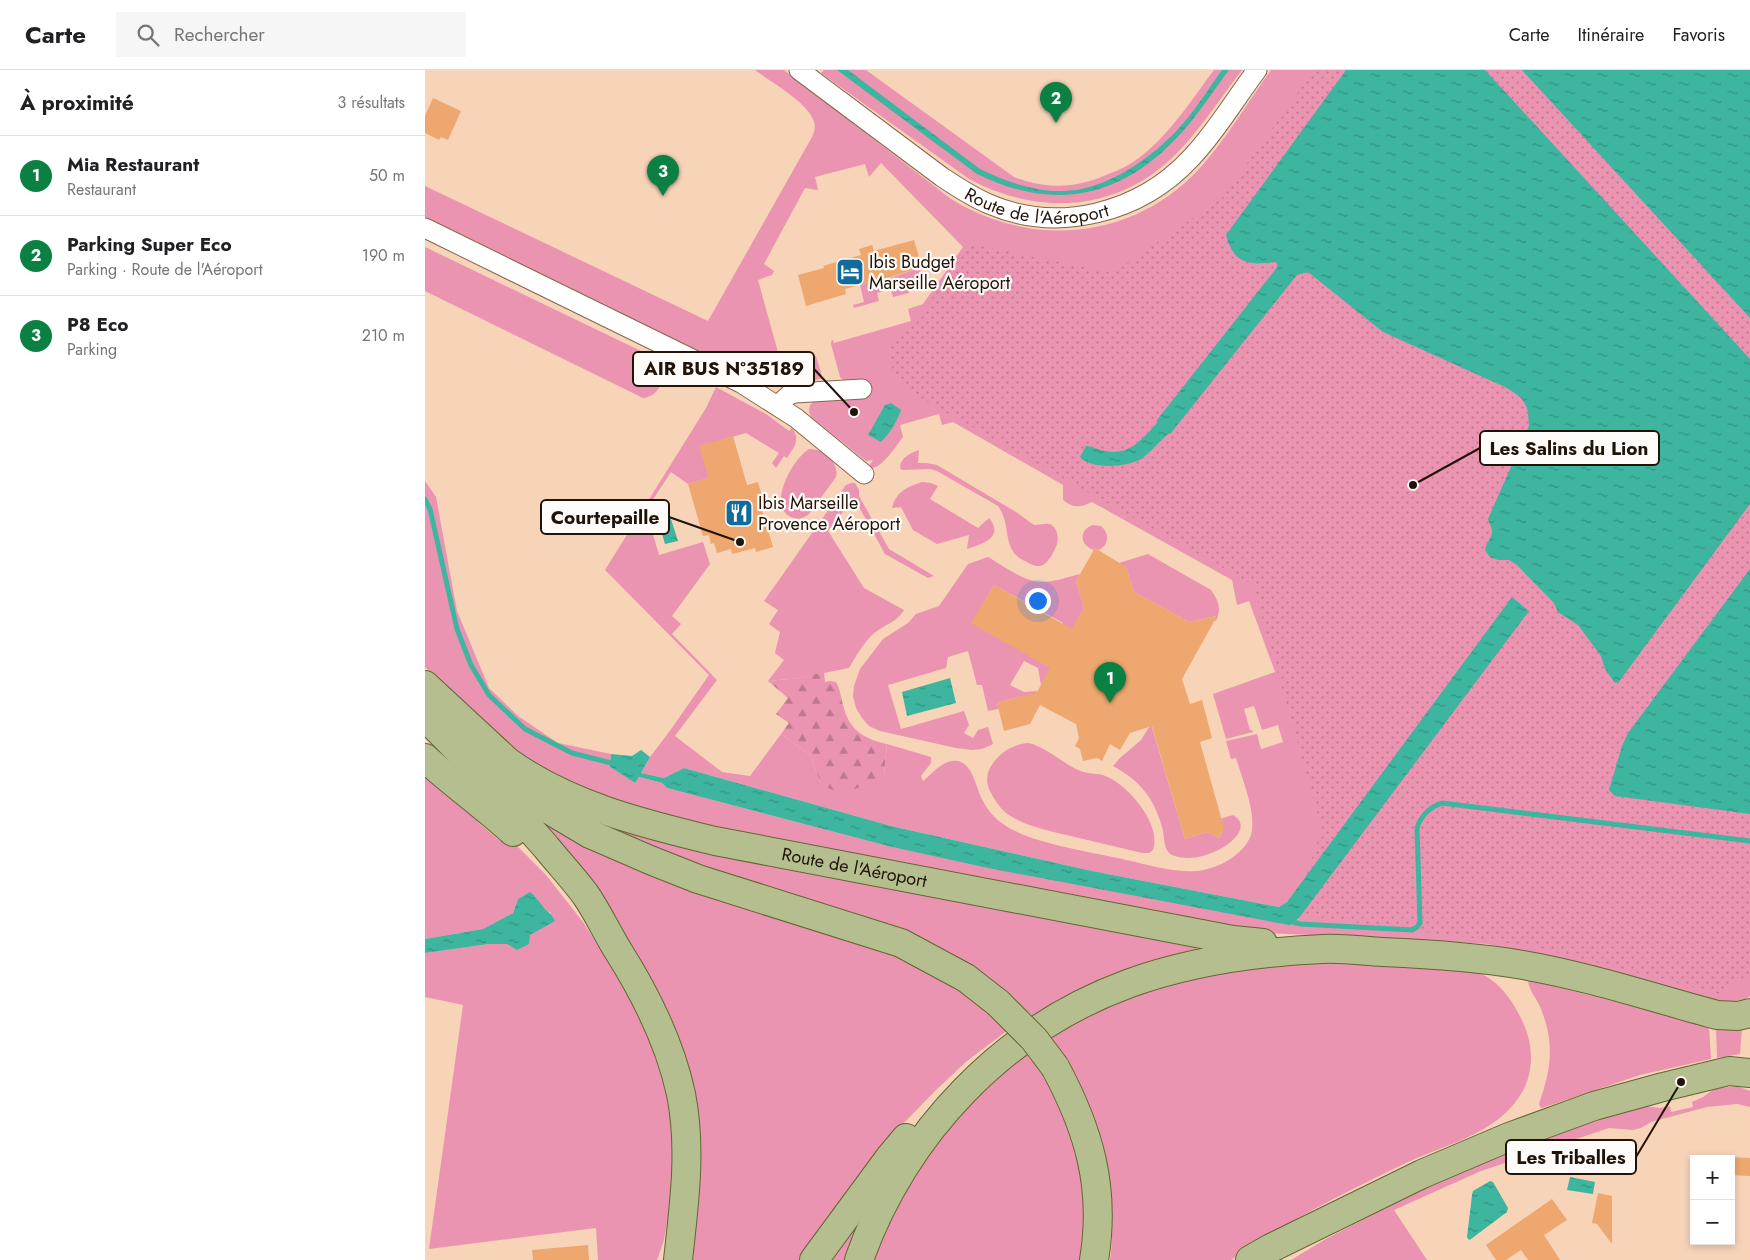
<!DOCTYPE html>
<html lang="fr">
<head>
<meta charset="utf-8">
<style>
	body { margin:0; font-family:Jost,sans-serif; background:#f6f6f6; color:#202124 }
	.controls { position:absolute; right:15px; bottom:15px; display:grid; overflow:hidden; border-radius:0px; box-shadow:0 2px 8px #0003 }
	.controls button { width:45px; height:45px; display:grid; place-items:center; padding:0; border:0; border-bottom:1px solid #e0e0e0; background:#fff; color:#202124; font:25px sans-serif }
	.you { position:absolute; left:612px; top:530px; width:18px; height:18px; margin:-12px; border:4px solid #fff; border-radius:50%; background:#1a73e8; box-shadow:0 0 0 8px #1a73e833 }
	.badge { display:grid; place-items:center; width:32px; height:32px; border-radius:50%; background:#0b8043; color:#fff; font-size:16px; font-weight:700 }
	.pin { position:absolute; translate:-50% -41px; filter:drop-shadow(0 1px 2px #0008) }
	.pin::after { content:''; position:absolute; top:26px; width:18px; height:15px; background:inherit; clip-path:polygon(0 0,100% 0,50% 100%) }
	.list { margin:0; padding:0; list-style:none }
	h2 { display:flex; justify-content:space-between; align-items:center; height:65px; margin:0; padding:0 20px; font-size:21px }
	h2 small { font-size:16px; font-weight:400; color:#757577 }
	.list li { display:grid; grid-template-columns:32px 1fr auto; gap:15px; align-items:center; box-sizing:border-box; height:80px; padding:0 20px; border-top:1px solid #e0e0e0 }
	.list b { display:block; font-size:19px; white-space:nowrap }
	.list p { margin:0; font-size:16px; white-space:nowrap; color:#757577 }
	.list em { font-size:16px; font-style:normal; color:#757577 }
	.icon { flex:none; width:28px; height:28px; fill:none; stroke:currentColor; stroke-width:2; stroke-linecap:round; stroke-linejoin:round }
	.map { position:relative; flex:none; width:1325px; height:1190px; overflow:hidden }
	header { display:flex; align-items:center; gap:30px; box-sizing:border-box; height:70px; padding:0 25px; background:#fff; border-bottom:1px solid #e0e0e0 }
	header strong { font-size:24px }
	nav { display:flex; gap:28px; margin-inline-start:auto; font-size:18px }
	.search { width:350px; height:45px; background:#f6f6f6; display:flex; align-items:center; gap:12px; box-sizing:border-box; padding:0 18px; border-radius:0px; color:#757577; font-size:19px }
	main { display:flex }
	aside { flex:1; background:#fff }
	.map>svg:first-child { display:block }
	.grass { fill:#eb94b1 }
	.forest { fill:url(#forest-firs) }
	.park { fill:url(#park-dots) }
	.water { fill:url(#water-ripples) }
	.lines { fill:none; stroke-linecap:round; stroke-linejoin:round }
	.stream { stroke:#3db59f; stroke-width:5 }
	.building { fill:#eda76f }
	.minor-casing { stroke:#87674f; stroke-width:21 }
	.primary-casing { stroke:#606630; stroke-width:30 }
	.minor { stroke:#fff; stroke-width:19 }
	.primary { stroke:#b5be8f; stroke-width:28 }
	.primary-bridge-casing { stroke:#606630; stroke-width:30; stroke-linecap:butt }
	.primary-bridge { stroke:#b5be8f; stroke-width:28 }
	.labels { text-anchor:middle; stroke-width:4.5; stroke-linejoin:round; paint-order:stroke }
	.street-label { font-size:18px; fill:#201309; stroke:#fffbf8 }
	.poi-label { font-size:18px; fill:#201309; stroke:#fffbf8; text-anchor:start }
	.leader { fill:none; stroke:#201309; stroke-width:2 }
	.callout-dot { fill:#201309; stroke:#fffbf8; stroke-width:2 }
	.callout { fill:#fffbf8; stroke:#201309; stroke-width:2 }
	.callout-label { font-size:19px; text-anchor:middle; font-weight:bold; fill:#201309 }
</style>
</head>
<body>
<header>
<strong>Carte</strong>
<div class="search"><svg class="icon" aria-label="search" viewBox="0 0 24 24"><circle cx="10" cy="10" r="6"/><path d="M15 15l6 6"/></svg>Rechercher</div>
<nav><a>Carte</a><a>Itinéraire</a><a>Favoris</a></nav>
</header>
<main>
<aside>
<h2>À proximité<small>3 résultats</small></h2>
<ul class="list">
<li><span class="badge">1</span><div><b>Mia Restaurant</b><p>Restaurant</p></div><em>50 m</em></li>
<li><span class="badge">2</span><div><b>Parking Super Eco</b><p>Parking · Route de l'Aéroport</p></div><em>190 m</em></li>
<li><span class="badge">3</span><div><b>P8 Eco</b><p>Parking</p></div><em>210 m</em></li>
</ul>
</aside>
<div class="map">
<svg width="1325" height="1190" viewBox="0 0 1325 1190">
	<defs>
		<pattern id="forest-firs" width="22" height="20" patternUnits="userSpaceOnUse" patternTransform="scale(1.25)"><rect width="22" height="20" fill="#eb94b1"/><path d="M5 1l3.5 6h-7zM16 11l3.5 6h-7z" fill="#be788e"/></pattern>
		<pattern id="park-dots" width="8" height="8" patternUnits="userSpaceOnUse" patternTransform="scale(1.25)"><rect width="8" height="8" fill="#eb94b1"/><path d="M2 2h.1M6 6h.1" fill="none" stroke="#be788e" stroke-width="1.8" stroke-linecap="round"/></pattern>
		<pattern id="water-ripples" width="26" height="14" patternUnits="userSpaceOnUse" patternTransform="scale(1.25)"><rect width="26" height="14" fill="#3db59f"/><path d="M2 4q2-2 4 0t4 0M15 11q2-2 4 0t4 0" fill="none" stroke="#339280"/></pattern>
	</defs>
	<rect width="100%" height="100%" fill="#f7d3b8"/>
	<path class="grass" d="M 330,0 L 359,0 L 526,129 C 607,179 709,170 775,98 C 801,69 823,32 846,0 L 921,0 L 1325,744 L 1325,926 L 1320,929 L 1300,933 L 1135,888 L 1062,874 L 979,869 L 819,862 L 312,763 L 219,740 L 133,710 L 71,671 L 0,597 L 0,411 L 11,427 L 32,541 L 64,618 L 93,646 L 133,673 L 186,684 L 185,697 L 210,713 L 214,707 L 237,713 L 242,718 L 463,776 L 871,852 L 1104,541 L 862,832 L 854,837 L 667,801 L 466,756 L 259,698 L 239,708 L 216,703 L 225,687 L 244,662 L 284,605 L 180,500 L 281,338 L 291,317 L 341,344 L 364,361 L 367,358 C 376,370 369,377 362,388 L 359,386 L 351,398 L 347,393 L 354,383 L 321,363 L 275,376 L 284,408 L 263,414 L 246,402 L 221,440 L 234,485 L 278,472 L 285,494 L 247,546 L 256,554 L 247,564 L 292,610 L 250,666 L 297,702 L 325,706 L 356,664 L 385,685 L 397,716 L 459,705 L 462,674 L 506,687 L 506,693 L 496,706 L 498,711 C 508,703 521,686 536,692 C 549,698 551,719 558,731 C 563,741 571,750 581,756 C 608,773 661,781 693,788 C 718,793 745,803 771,801 C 791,800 819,785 826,765 C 832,743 817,709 811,688 L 806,689 L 801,671 L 832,664 L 836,679 L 858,672 L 853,655 L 837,660 L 829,636 L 819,639 L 825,660 L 827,660 L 828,662 L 801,669 L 788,624 L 850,602 L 824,531 L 812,535 L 807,510 L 667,432 C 655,438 648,438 638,430 L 638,415 L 528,352 L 517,355 L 514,344 L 475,355 L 478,367 C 470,377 456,401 443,398 L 448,390 L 441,391 L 386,347 L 384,341 L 385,335 L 388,332 L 396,330 L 439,328 L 438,310 L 420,311 L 415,307 L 406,274 L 407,269 L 409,273 L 486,251 L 483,239 L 498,234 L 538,177 L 456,93 L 444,107 L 440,94 L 390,107 L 393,119 L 392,120 L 380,118 L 339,194 L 349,201 L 347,205 L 333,210 L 356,293 L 391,286 L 397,306 L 395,309 L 391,310 L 330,305 L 312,300 L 0,148 L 0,116 L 283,251 L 387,67 C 389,62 391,57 389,52 C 384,33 346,12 330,0 Z
		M 399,0 L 441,0 L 589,107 C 620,119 650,119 681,105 C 689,102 698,98 705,94 C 740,72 765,32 789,0 L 817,0 C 796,27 777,57 754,81 C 696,142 615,147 544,109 L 396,3 Z
		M 0,177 L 245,295 C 237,309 236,326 218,328 L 0,221 Z
		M 497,197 L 493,207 L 480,210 L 484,223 L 468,227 L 464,213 L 463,213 L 461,207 L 462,209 Z
		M 456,209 L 459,221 L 452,223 L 454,231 L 429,238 L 428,235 L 439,232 L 435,215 Z
		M 384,379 C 398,378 415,393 411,407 L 384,444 C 380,447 375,450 369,448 C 339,440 368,388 384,379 Z
		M 494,380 L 493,393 L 501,393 L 512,395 L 591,442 L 609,455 C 613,455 620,453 624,454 C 632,456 634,467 632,474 C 629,482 622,497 613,496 C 609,496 605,494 602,492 C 575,481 588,457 573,436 L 512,401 L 505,399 L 477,400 L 475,398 C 475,388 485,383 494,380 Z
		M 497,412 L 506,413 L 513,416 L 505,429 L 553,458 L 564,448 C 580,468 556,474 542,479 L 544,465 L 512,474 L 488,460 L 476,437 L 467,438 C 471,422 481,417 497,412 Z
		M 426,413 L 430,413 L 434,420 L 434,426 L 464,479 L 509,506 L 503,508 L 460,484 L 429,428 L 403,461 L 439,518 L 479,540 C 473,552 458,555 448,564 C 438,574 431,586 424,598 L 374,608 L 343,611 L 359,590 L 350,583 L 355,562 L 344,554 L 353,540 L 339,531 L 421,415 Z
		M 668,455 L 676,456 C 685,464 684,474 674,480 L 670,478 L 669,480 C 655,476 653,460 668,455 Z
		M 723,484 L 786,520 C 793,530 797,538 791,551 L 789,550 L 791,546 L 764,552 L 709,522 L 701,497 L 694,493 Z
		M 563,487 C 577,495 601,513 617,512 C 629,512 643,507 655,504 L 651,511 L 659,537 L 645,564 L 635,559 L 638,553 L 569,515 L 547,553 L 627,596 L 616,615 L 613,598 L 599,591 L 585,615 L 599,622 L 612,621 L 604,636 L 598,626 L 572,633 L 574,639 L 563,641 L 557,615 L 552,615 L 543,581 L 523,587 L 521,598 L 463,615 L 476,659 L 539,641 L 544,655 L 539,663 L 548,668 L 553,660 L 563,657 L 568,674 L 557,679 L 547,680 L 531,678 L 455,661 L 444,656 L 437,648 L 431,638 L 428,626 L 429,616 L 435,599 L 458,569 L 483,553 L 491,544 L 514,536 L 543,494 Z
		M 726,654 L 760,769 L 782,762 L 794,768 L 798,760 L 789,755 L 788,751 L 808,745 C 837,761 778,799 747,785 C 745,784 743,782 742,780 C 739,775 739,767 738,761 C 735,748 729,733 721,723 C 712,711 701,703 688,696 L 694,689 L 716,670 Z
		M 604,673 C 622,678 635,691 651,699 C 660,704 669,703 678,705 C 702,713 737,754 728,780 L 724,783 L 717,783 C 695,778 672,772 650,767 C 627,761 600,757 581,743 C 574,737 569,729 565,721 C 561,713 561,704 566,696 C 575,682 588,674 604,673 Z
		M 0,705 L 49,741 L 54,753 L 75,771 L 88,772 L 121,805 L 158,852 L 198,914 L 226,975 L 243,1026 L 249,1078 L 247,1125 L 239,1170 L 232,1190 L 173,1190 L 171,1158 L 4,1179 L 38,935 L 0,927 L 0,883 L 64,874 L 82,874 L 105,865 L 126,843 L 119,839 L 110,826 L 93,829 L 88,843 L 58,859 L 0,869 Z
		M 76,712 L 509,902 L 563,941 L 583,960 L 542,991 L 510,1021 L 477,1055 L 378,1190 L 263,1190 L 232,927 Z
		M 166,745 L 771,874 L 771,879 L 731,891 L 610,948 L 564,907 L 534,888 L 496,869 L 458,852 L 244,786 L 167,751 Z
		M 939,892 C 965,894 990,896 1015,898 C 1026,899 1038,899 1049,901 C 1073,908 1090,933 1099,955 C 1109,977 1109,1006 1094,1027 C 1070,1064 1019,1075 981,1093 C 923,1121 859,1152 806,1190 L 685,1190 C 693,1133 678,1062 653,1011 C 645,994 634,980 624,965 L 700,927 L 745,912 L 803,899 L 869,893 Z
		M 1105,910 L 1284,956 L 1286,989 L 1215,1005 L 1117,1038 L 1115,1037 L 1114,1034 C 1126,999 1130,975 1116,939 C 1113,930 1104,921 1103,911 Z
		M 1317,957 L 1315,984 L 1292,988 L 1291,958 Z
		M 602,982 L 631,1026 L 654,1081 L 662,1152 L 658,1190 L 445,1190 L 480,1118 L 501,1085 L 554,1022 Z
		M 1312,1016 L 1325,1021 L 1325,1037 L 1312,1034 L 1282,1037 L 1226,1052 L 1216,1058 L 1208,1060 L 1184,1058 L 1056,1101 L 969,1140 L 1002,1190 L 866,1190 L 899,1170 L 1033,1100 L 1214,1035 L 1235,1038 L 1245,1036 L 1246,1042 L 1268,1037 L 1267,1032 L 1278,1027 L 1289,1019 Z
		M 436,1147 L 419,1190 L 397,1190 Z"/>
	<path class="forest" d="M 399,602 L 400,612 L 405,611 L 411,612 C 415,619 416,627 418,635 C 424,660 439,669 462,674 L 459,705 L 420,724 L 397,716 L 385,685 L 356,664 L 364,653 L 351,644 L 363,628 L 343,611 L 374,608 Z"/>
	<path class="park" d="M 889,0 L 1325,0 L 1325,903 L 1294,924 L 1112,877 L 868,844 L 897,759 L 828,515 L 495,328 L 468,305 L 465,275 L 493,247 L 546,174 L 688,203 L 798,127 Z"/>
	<path class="water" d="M 412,0 L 423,0 L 555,99 C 583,113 619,125 651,120 C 691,113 727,87 754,58 C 770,41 783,19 797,0 L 804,0 C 789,20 775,42 758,61 C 700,127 631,143 552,104 Z
		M 921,0 L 1060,0 L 1325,289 L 1325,434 L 1193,613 L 1189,612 L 1180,599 L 1176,586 L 1153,555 L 1133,542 L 1129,533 L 1092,495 L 1084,490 L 1073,490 L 1065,487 L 1060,480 C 1061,473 1068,466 1067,461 C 1067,457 1064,453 1063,449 L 1104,356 C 1103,334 1101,330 1082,318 L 958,262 L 883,202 L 872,205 L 746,363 L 743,364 C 734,372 726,382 716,389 C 703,397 666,400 655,387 L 661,376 C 667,376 673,380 680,381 C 705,386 717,369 732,353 L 732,350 L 853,196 L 851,192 C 824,195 809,195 801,165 Z
		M 1097,0 L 1325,0 L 1325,248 Z
		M 466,333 L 476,340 C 472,352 465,363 456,372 L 443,365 L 460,335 Z
		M 238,445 L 245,446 L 253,471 L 240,474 L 233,450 Z
		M 1325,499 L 1325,744 L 1190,726 L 1184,720 L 1197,676 L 1203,663 Z
		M 1087,527 L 1104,541 L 874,848 L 867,854 L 864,855 L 563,798 L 463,776 L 242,718 L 237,713 L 214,707 L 210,713 L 185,697 L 186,684 L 207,686 L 216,680 L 225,687 L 216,703 L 239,708 L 259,698 L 466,756 L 667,801 L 854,837 L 862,832 Z
		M 525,608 L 531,633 L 482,646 L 477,622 Z
		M 105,822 C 112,827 114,832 119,838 C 124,843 126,843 130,851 L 105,865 L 104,874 L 92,880 L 82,874 L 64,874 L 0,883 L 0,869 L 58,859 L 88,843 L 93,829 Z
		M 1145,1107 L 1170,1112 L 1168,1124 L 1142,1120 Z
		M 1065,1111 L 1068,1112 L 1083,1138 L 1082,1142 L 1046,1169 L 1044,1170 L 1042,1167 L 1047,1125 L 1048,1121 Z"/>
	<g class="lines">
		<path class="stream" d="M 0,429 L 5,439 L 32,559 L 46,595 L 64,625 L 100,659 L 147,683 L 190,694
			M 865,851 L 875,854 L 987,860 L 992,857 L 995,853 L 992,758 C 996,746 1005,737 1017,733 L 1325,771"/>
	</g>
	<path class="building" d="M 8,28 L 36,41 L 23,70 L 16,67 L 14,70 L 0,63 L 0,46 Z
		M 489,170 L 497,197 L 456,210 L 456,209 L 420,219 L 421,224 L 381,236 L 373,205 L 399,198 L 398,196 L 436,185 L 434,179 L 447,175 L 449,181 Z
		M 308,366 L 322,415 L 333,412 L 339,433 L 335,434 L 348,477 L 331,482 L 330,478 L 307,484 L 306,479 L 292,483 L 289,473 L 286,474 L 284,465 L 278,466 L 263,414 L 284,408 L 274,376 Z
		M 670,478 L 701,497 L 709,522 L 764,552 L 792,546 L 757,609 L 765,634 L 777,630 L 787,668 L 775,672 L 799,758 L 794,768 L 782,762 L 760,769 L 727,656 L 705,663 L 695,680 L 685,674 L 677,691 L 672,688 L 658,691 L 655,679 L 650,676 L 654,668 L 651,654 L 615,635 L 605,654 L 579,661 L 572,633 L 612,622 L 625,598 L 546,553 L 569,515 L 647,559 L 659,537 L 651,511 Z
		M 1306,1087 L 1325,1088 L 1325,1106 L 1306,1105 Z
		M 1173,1123 L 1187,1126 L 1187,1174 L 1172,1154 L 1167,1153 Z
		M 1127,1129 L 1142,1150 L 1119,1165 L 1135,1190 L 1103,1190 L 1096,1180 L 1081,1190 L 1071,1190 L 1061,1175 Z
		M 163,1175 L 164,1190 L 108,1190 L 107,1180 Z"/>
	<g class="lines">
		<defs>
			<g id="minor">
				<path id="s1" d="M 374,0 L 517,107 C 532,117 547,127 564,134 C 633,164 715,143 766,88 C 791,62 810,29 832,0"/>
				<path d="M 0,158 L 316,313 L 371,348 L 439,404"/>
				<path d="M 353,335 L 364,325 L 370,323 L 437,319"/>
			</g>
			<g id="primary">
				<path id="s2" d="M 0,615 L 82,691 C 142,735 219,754 290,771 L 808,870 L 838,873"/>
				<path d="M 0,647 C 43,688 82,732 121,777 C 134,793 148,808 160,824 C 172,841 181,861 192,879 C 220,923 245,973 256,1024 C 267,1079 259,1135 253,1190"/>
				<path d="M 0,688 C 28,714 60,736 88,762"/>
				<path d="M 80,706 L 101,726 L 165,764 L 225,790 L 273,809 L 476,873 L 541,908 L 573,933"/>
				<path d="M 630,997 C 664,1060 681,1118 669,1190"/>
				<path d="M 389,1190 L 465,1087 L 481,1068"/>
				<path d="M 434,1190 C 456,1127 493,1068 539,1021 C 639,918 758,885 898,879 C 918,878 938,881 958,882 C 1005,884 1052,887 1098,895 C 1162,906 1229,928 1292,945 L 1313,946 L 1325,943"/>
				<path d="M 825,1190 L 846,1178 L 997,1104 L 1084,1067 L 1169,1036 L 1238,1017 L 1304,1001 L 1325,1003"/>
			</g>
		</defs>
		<use href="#minor" class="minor-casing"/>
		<use href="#primary" class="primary-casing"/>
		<use href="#minor" class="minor"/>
		<use href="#primary" class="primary"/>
		<defs>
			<path id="primary-bridge" d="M 573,933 L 609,969 L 630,997"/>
		</defs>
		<use href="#primary-bridge" class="primary-bridge-casing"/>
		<use href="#primary-bridge" class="primary-bridge"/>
	</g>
	<defs>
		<symbol id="hotel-square" viewBox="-11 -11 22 22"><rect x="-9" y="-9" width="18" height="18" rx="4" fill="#106c9b" stroke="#fffbf8"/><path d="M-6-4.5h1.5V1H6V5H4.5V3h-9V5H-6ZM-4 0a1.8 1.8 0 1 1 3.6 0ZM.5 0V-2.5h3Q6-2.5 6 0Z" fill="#fff"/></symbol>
		<symbol id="restaurant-square" viewBox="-11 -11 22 22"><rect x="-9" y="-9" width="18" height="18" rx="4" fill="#106c9b" stroke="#fffbf8"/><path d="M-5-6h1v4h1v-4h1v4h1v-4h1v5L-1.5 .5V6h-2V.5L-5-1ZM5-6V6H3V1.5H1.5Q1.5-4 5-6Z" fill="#fff"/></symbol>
	</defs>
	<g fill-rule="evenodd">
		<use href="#hotel-square" x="409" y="186" width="32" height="32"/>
		<use href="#restaurant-square" x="298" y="427" width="32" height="32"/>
	</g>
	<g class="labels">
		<g class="street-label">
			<text dy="6" stroke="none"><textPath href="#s1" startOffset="281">Route de l'Aéroport</textPath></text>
			<text dy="6" stroke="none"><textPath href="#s2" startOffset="478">Route de l'Aéroport</textPath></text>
		</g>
		<g class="poi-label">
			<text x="444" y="198">Ibis Budget<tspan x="444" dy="21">Marseille Aéroport</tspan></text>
			<text x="333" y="439">Ibis Marseille<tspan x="333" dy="21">Provence Aéroport</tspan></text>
		</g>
	</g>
	<path class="leader" d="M429 342L389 299M988 415L1055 378M315 472L244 447M1256 1012L1211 1087"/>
	<g class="callout-dot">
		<circle cx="429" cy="342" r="5"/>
		<circle cx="988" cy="415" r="5"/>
		<circle cx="315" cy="472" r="5"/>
		<circle cx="1256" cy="1012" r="5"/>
	</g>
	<g class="callout">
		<rect x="208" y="282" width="181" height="34" rx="5"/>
		<rect x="1055" y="361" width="179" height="34" rx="5"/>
		<rect x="116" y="430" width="128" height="34" rx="5"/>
		<rect x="1081" y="1070" width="130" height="34" rx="5"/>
	</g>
	<g class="callout-label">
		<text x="299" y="305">AIR BUS N°35189</text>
		<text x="1144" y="385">Les Salins du Lion</text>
		<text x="180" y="454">Courtepaille</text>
		<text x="1146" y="1094">Les Triballes</text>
	</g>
</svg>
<div class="controls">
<button>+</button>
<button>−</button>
</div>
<div class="you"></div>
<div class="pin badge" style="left:685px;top:633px">1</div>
<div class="pin badge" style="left:631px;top:53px">2</div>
<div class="pin badge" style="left:238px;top:126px">3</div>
</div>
</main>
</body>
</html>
